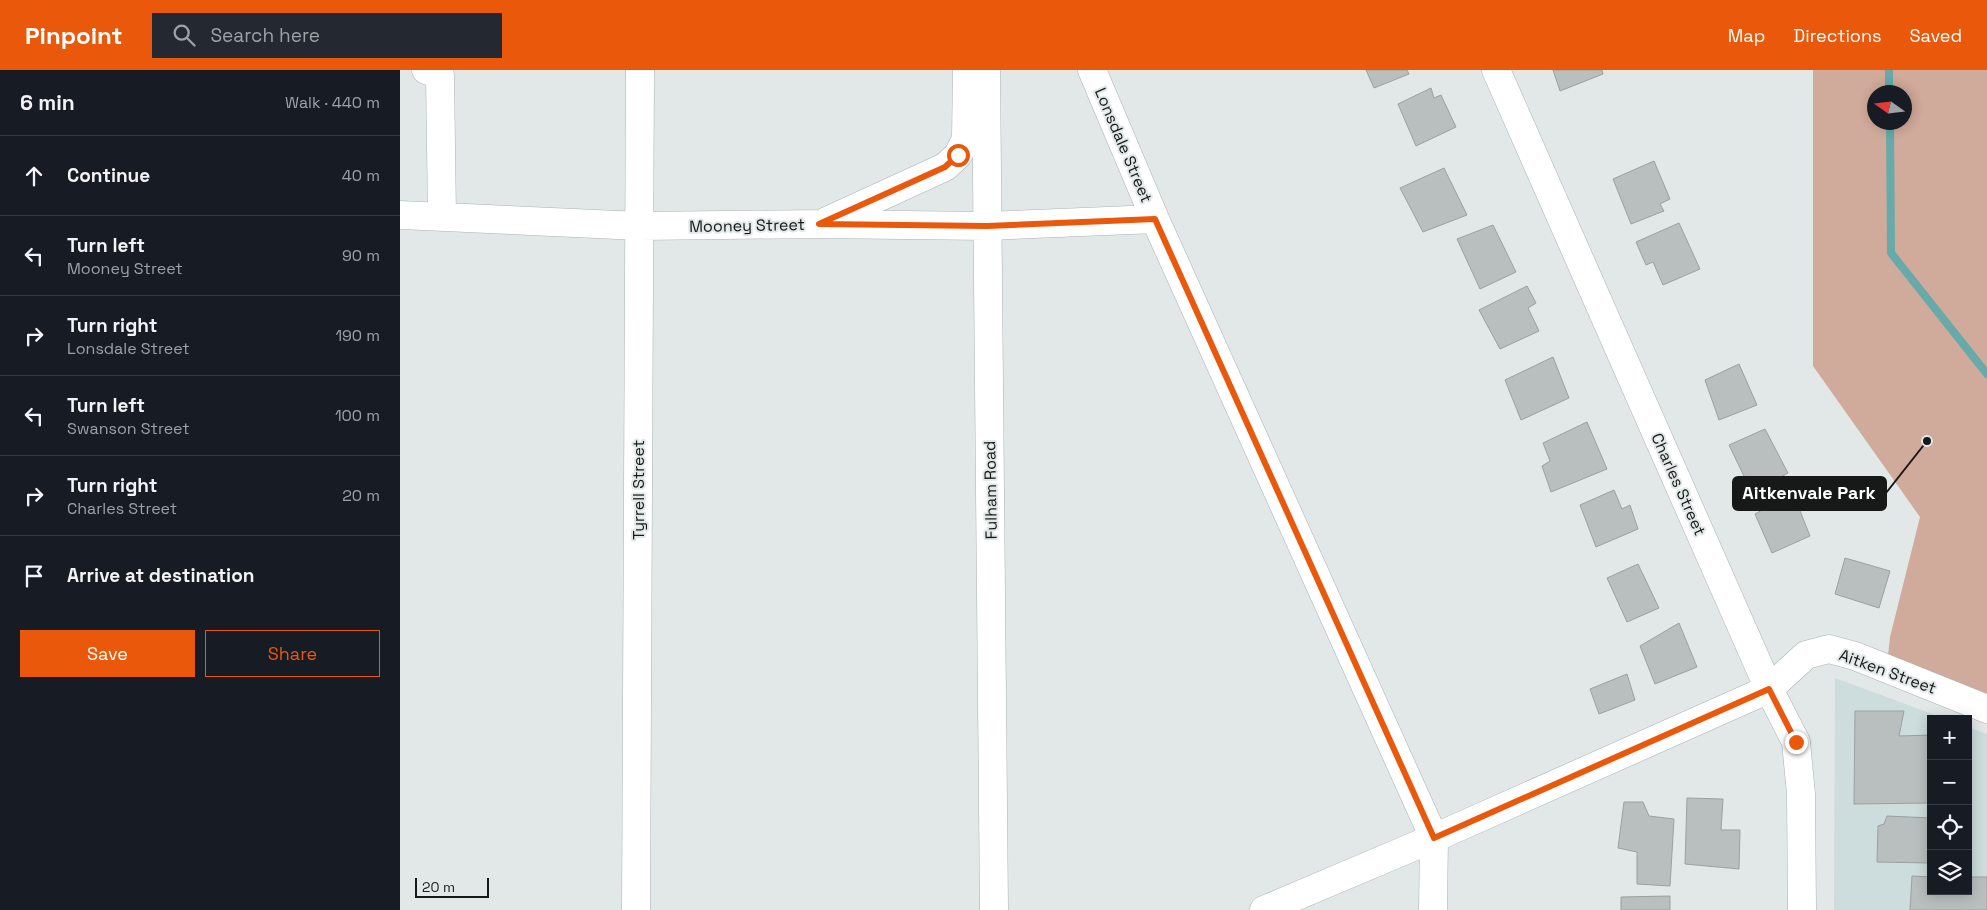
<!DOCTYPE html>
<html lang="en">
<head>
<meta charset="utf-8">
<style>
	body { margin:0; font-family:"Space Grotesk",sans-serif; background:#242831; color:#f1f3f6 }
	.controls { position:absolute; right:15px; bottom:15px; display:grid; overflow:hidden; border-radius:0px; box-shadow:0 2px 12px #0003 }
	.controls button { width:45px; height:45px; display:grid; place-items:center; padding:0; border:0; border-bottom:1px solid #363941; background:#171b24; color:#f1f3f6; font:25px sans-serif }
	.compass { position:absolute; left:1467px; top:15px; width:45px; height:45px; border-radius:50%; background:#171b24; box-shadow:0 2px 12px #0003; rotate:284deg }
	.scale { position:absolute; left:15px; bottom:12px; width:74px; box-sizing:border-box; padding-left:5px; border:2px solid #171918; border-top:0; font-size:14px; line-height:18px; white-space:nowrap; color:#171918; -webkit-text-stroke:4px #e2e8e8; paint-order:stroke }
	.stop { position:absolute; width:15px; height:15px; margin:-11px; border:4px solid #ea580c; border-radius:50%; background:#fff }
	.stop.end { background:#ea580c; border-color:#fff; box-shadow:0 1px 5px #0008 }
	.list { margin:0; padding:0; list-style:none }
	h2 { display:flex; justify-content:space-between; align-items:center; height:65px; margin:0; padding:0 20px; font-size:21px }
	h2 small { font-size:16px; font-weight:400; color:#9ea1a6 }
	.list li { display:grid; grid-template-columns:32px 1fr auto; gap:15px; align-items:center; box-sizing:border-box; height:80px; padding:0 20px; border-top:1px solid #363941 }
	.list b { display:block; font-size:19px; white-space:nowrap }
	.list p { margin:0; font-size:16px; white-space:nowrap; color:#9ea1a6 }
	.list em { font-size:16px; font-style:normal; color:#9ea1a6 }
	.actions { display:flex; gap:10px; padding:15px 20px }
	.actions a { flex:1; padding:11px 0; border:1px solid #ea580c; border-radius:0px; text-align:center; font-size:18px; color:#ea580c }
	.actions .main { background:#ea580c; color:#fff }
	.icon { flex:none; width:28px; height:28px; fill:none; stroke:currentColor; stroke-width:2; stroke-linecap:round; stroke-linejoin:round }
	.map { position:relative; flex:none; width:1587px; height:840px; overflow:hidden }
	header { display:flex; align-items:center; gap:30px; box-sizing:border-box; height:70px; padding:0 25px; background:#ea580c; color:#fff }
	header strong { font-size:24px }
	nav { display:flex; gap:28px; margin-inline-start:auto; font-size:18px }
	.search { width:350px; height:45px; background:#242831; display:flex; align-items:center; gap:12px; box-sizing:border-box; padding:0 18px; border-radius:0px; color:#9ea1a6; font-size:19px }
	main { display:flex }
	aside { flex:1; background:#171b24 }
	.map>svg:first-child { display:block }
	.built { fill:#cddcdc }
	.green { fill:#d0aa9a; fill-rule:evenodd }
	.lines { fill:none; stroke-linecap:round; stroke-linejoin:round }
	.stream { stroke:#67aaa9; stroke-width:8 }
	.building { fill:#b9bebe; stroke:#9ba0a0 }
	.minor-casing { stroke:#acb2b2; stroke-width:29 }
	.minor { stroke:#fff; stroke-width:28 }
	.route { stroke:#ea580c; stroke-width:6 }
	.labels { text-anchor:middle; stroke-width:4; stroke-linejoin:round; paint-order:stroke }
	.street-label { font-size:16px; fill:#171918; stroke:#e2e8e8 }
	.leader { fill:none; stroke:#171918; stroke-width:2 }
	.callout-dot { fill:#171918; stroke:#e2e8e8; stroke-width:2 }
	.callout { fill:#171918; stroke:#171918; stroke-width:2 }
	.callout-label { font-size:18px; text-anchor:middle; font-weight:bold; fill:#fff }
</style>
</head>
<body>
<header>
<strong>Pinpoint</strong>
<div class="search"><svg class="icon" aria-label="search" viewBox="0 0 24 24"><circle cx="10" cy="10" r="6"/><path d="M15 15l6 6"/></svg>Search here</div>
<nav><a>Map</a><a>Directions</a><a>Saved</a></nav>
</header>
<main>
<aside>
<h2>6 min<small>Walk · 440 m</small></h2>
<ul class="list">
<li><svg class="icon" aria-label="ahead" viewBox="0 0 24 24"><path d="M12 20V5M6 11l6-6 6 6"/></svg><div><b>Continue</b></div><em>40 m</em></li>
<li><svg class="icon" aria-label="left" viewBox="0 0 24 24"><path d="M17 20v-9H6M10 6l-5 5 5 5"/></svg><div><b>Turn left</b><p>Mooney Street</p></div><em>90 m</em></li>
<li><svg class="icon" aria-label="right" viewBox="0 0 24 24"><path d="M7 20v-9h11M14 6l5 5-5 5"/></svg><div><b>Turn right</b><p>Lonsdale Street</p></div><em>190 m</em></li>
<li><svg class="icon" aria-label="left" viewBox="0 0 24 24"><path d="M17 20v-9H6M10 6l-5 5 5 5"/></svg><div><b>Turn left</b><p>Swanson Street</p></div><em>100 m</em></li>
<li><svg class="icon" aria-label="right" viewBox="0 0 24 24"><path d="M7 20v-9h11M14 6l5 5-5 5"/></svg><div><b>Turn right</b><p>Charles Street</p></div><em>20 m</em></li>
<li><svg class="icon" aria-label="arrive" viewBox="0 0 24 24"><path d="M6 21V4h12l-3 4 3 4H6"/></svg><div><b>Arrive at destination</b></div></li>
</ul>
<div class="actions"><a class="main">Save</a><a>Share</a></div>
</aside>
<div class="map">
<svg width="1587" height="840" viewBox="0 0 1587 840">
	<rect width="100%" height="100%" fill="#e2e8e8"/>
	<path class="built" d="M 1435,608 L 1546,649 L 1531,649 L 1531,821 L 1568,821 L 1568,657 L 1587,664 L 1587,840 L 1434,840 Z"/>
	<path class="green" d="M 1413,0 L 1587,0 L 1587,628 L 1488,586 L 1490,567 L 1520,447 L 1413,296 ZM 1474,22 L 1504,22 L 1504,52 L 1474,52 Z"/>
	<g class="lines">
		<path class="stream" d="M 1489,0 L 1489,22
			M 1490,52 L 1491,183 L 1587,304"/>
	</g>
	<path class="building" d="M 966,0 L 1007,0 L 1009,4 L 974,18 Z
		M 1153,0 L 1202,0 L 1203,4 L 1160,21 Z
		M 1031,18 L 1034,28 L 1041,25 L 1056,57 L 1016,76 L 998,34 Z
		M 1254,91 L 1270,129 L 1260,134 L 1264,141 L 1231,154 L 1213,109 Z
		M 1044,98 L 1067,145 L 1023,162 L 1000,118 Z
		M 1279,153 L 1300,199 L 1263,215 L 1253,192 L 1246,195 L 1236,172 Z
		M 1093,155 L 1116,202 L 1080,219 L 1057,169 Z
		M 1127,216 L 1136,233 L 1128,238 L 1139,261 L 1100,279 L 1079,240 Z
		M 1153,287 L 1169,328 L 1121,350 L 1105,310 Z
		M 1339,294 L 1357,335 L 1319,350 L 1305,310 Z
		M 1187,352 L 1207,399 L 1151,422 L 1142,396 L 1150,391 L 1143,373 Z
		M 1365,359 L 1388,403 L 1352,423 L 1329,375 Z
		M 1214,420 L 1222,439 L 1230,435 L 1238,459 L 1196,477 L 1180,435 Z
		M 1393,423 L 1410,466 L 1372,483 L 1355,444 Z
		M 1445,488 L 1490,501 L 1479,538 L 1435,524 Z
		M 1238,494 L 1259,538 L 1227,552 L 1207,508 Z
		M 1279,553 L 1297,597 L 1255,614 L 1240,576 Z
		M 1227,604 L 1235,630 L 1199,644 L 1190,619 Z
		M 1455,641 L 1504,641 L 1499,666 L 1531,665 L 1531,733 L 1454,734 Z
		M 1287,728 L 1323,729 L 1321,760 L 1340,760 L 1339,799 L 1285,794 Z
		M 1224,732 L 1243,732 L 1249,746 L 1274,749 L 1270,816 L 1237,814 L 1237,782 L 1218,778 Z
		M 1487,746 L 1531,748 L 1530,793 L 1477,792 L 1478,756 L 1484,754 Z
		M 1512,806 L 1531,807 L 1531,821 L 1568,821 L 1568,807 L 1587,807 L 1587,840 L 1510,840 Z
		M 1270,826 L 1270,840 L 1221,840 L 1221,827 Z"/>
	<g class="lines">
		<defs>
			<path id="minor" d="M 26,0 L 40,5 L 42,147
				M 586,0 L 594,840
				M 692,0 L 755,149 L 1034,768 L 1033,840
				M 1096,0 L 1369,619 L 1396,672 L 1401,724 L 1402,840
				M 0,145 L 240,156 L 419,154 L 587,156 L 755,149
				M 427,151 L 545,97 L 558,85 L 566,69 L 567,0
				M 236,840 L 240,0
				M 864,840 L 1034,768 L 1369,619 L 1406,585 L 1429,579 L 1455,586 L 1587,639"/>
		</defs>
		<use href="#minor" class="minor-casing"/>
		<use href="#minor" class="minor"/>
	</g>
	<g class="lines">
		<path class="route" d="M 558,85 L 545,97 L 419,154 L 587,156 L 755,149 L 1034,768 L 1369,619 L 1396,672"/>
	</g>
	<g class="labels">
		<g class="street-label">
			<text transform="translate(724 75) rotate(67)" y="6">Lonsdale Street</text>
			<text transform="translate(347 155) rotate(-1)" y="6">Mooney Street</text>
			<text transform="translate(1279 414) rotate(66)" y="6">Charles Street</text>
			<text transform="translate(238 420) rotate(-90)" y="6">Tyrrell Street</text>
			<text transform="translate(590 420) rotate(-91)" y="6">Fulham Road</text>
			<text transform="translate(1488 601) rotate(20)" y="6">Aitken Street</text>
		</g>
	</g>
	<path class="leader" d="M1527 371L1486 423"/>
	<circle class="callout-dot" cx="1527" cy="371" r="5"/>
	<rect class="callout" x="1333" y="407" width="153" height="33" rx="5"/>
	<g class="callout-label">
		<text x="1409" y="429">Aitkenvale Park</text>
	</g>
</svg>
<div class="controls">
<button>+</button>
<button>−</button>
<button><svg class="icon" aria-label="locate" viewBox="0 0 24 24"><circle cx="12" cy="12" r="6"/><path d="M12 2v4M12 18v4M2 12h4M18 12h4"/></svg></button>
<button><svg class="icon" aria-label="layers" viewBox="0 0 24 24"><path d="M12 4l9 5-9 5-9-5zM3 14l9 5 9-5"/></svg></button>
</div>
<svg class="compass" viewBox="-18 -18 36 36"><path d="M0-13l5 13h-10z" fill="#e53935"/><path d="M0 13l5-13h-10z" fill="#9ea1a6"/></svg>
<div class="scale">20 m</div>
<div class="stop" style="left:558px;top:85px"></div>
<div class="stop end" style="left:1396px;top:672px"></div>
</div>
</main>
</body>
</html>
